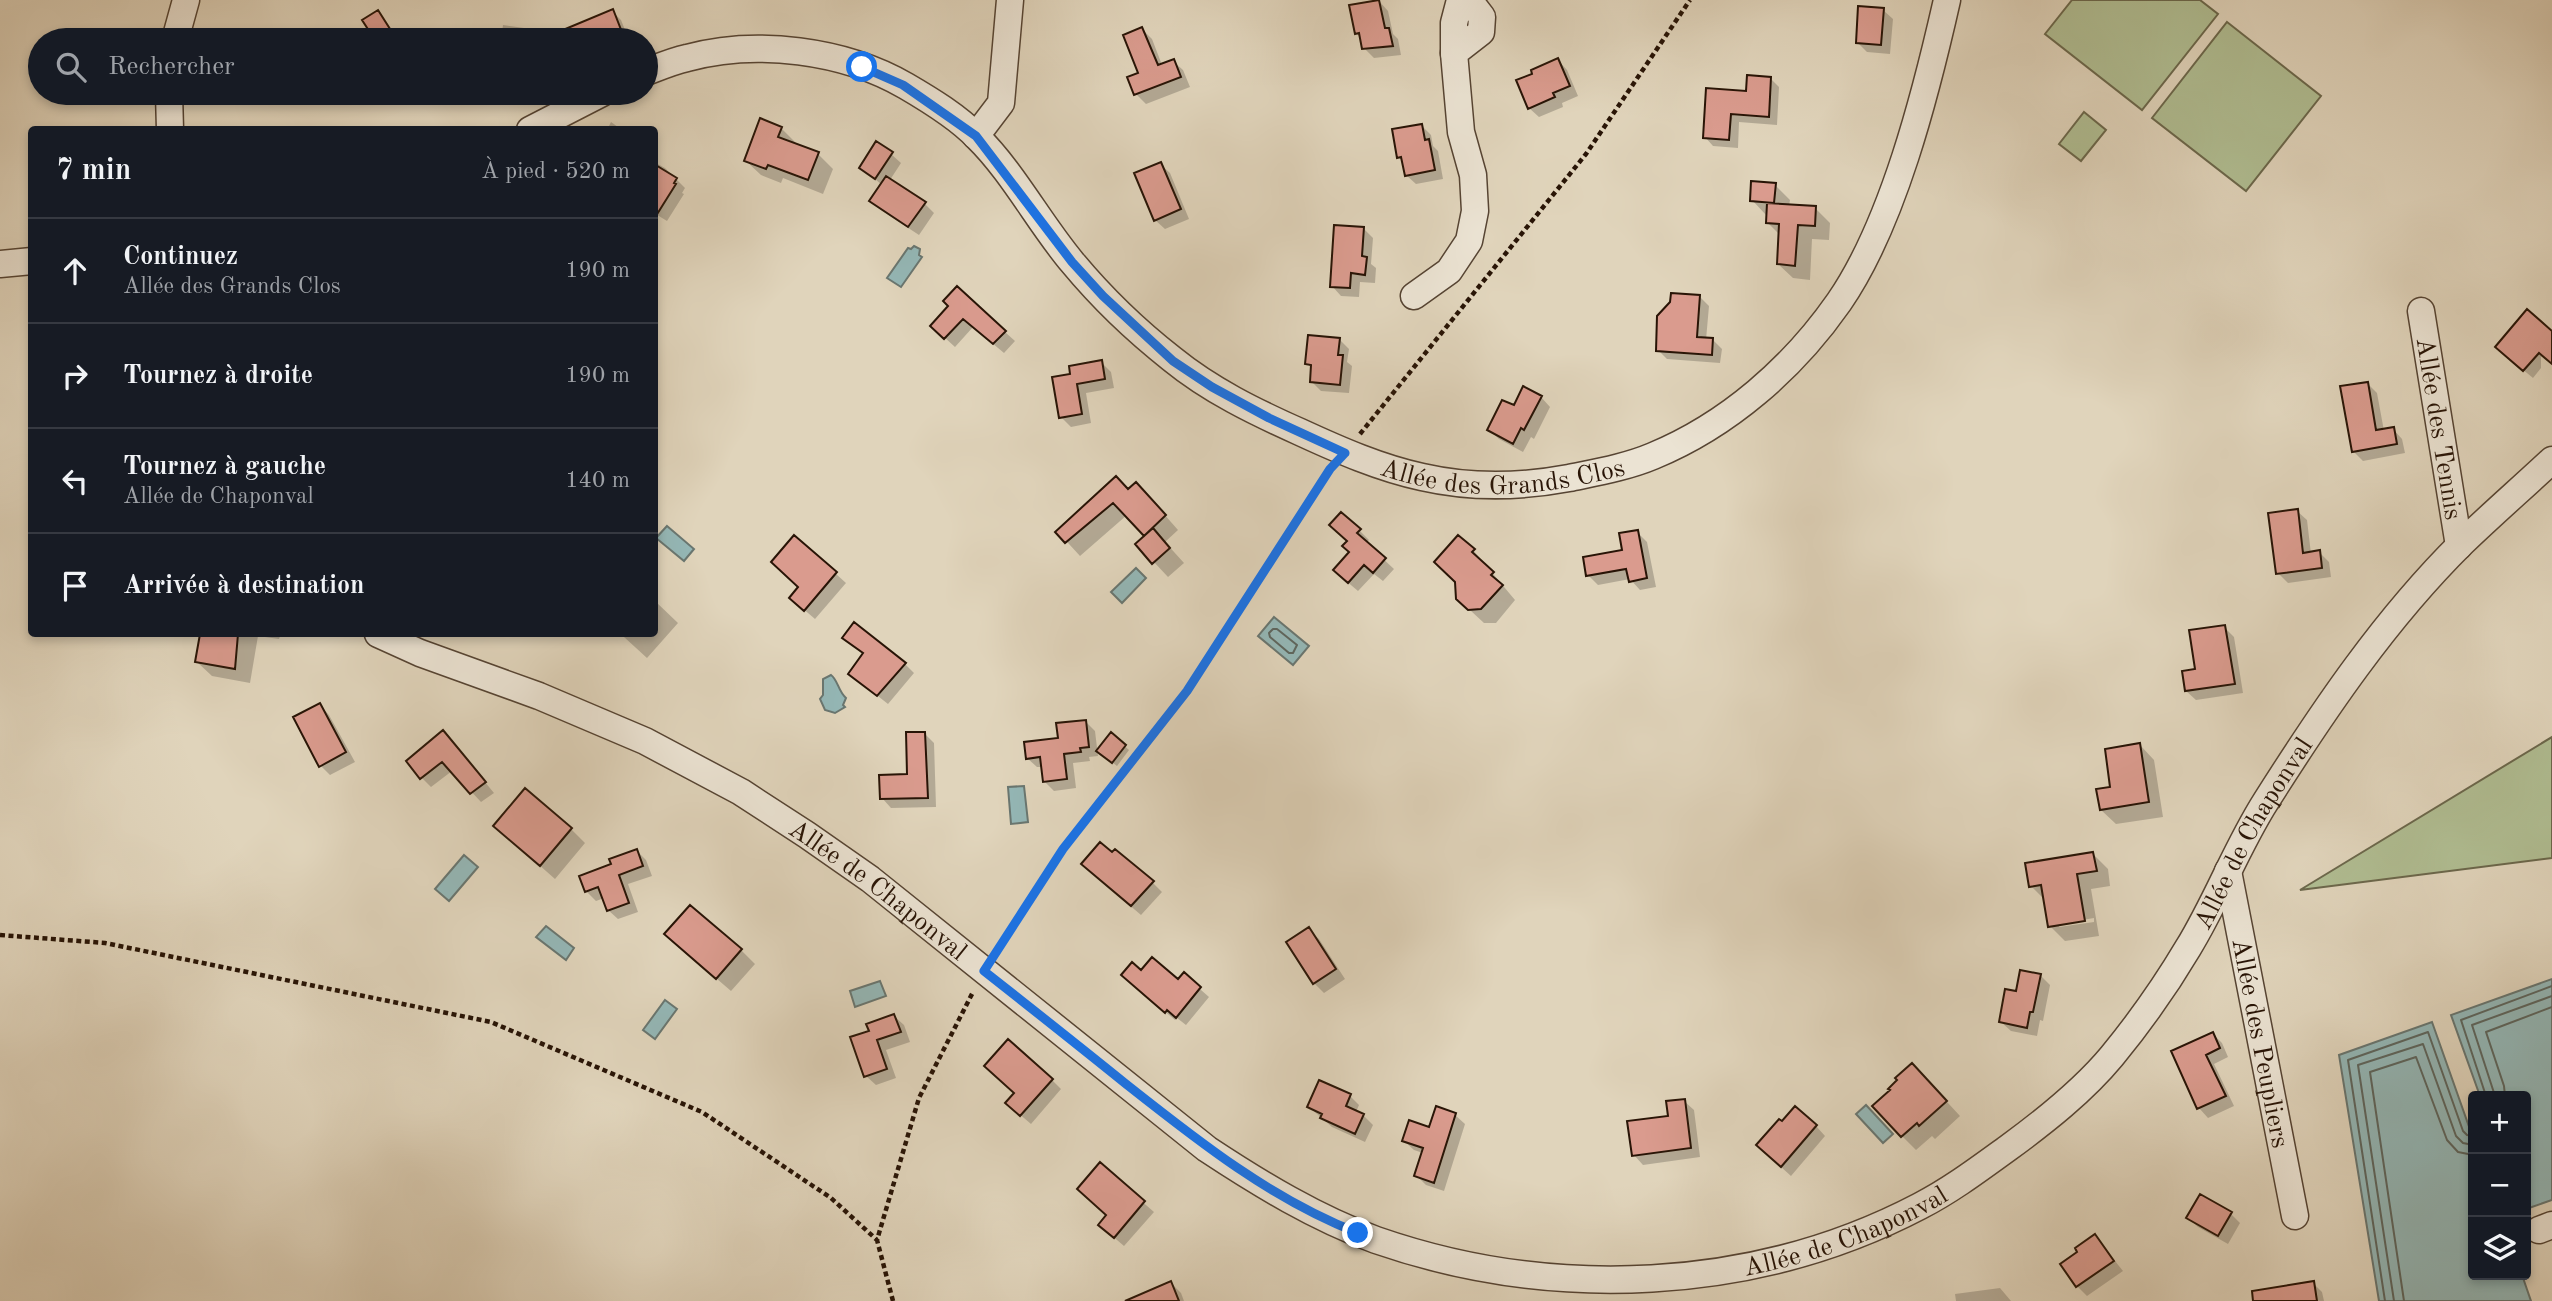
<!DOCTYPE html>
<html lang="fr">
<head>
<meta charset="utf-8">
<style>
	body { margin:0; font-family:"Old Standard TT",serif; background:#242831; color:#f1f3f6 }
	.controls { position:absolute; right:21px; bottom:21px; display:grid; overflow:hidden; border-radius:7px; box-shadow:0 4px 10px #0003 }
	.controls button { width:63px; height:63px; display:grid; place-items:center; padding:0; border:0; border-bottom:2px solid #363941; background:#171b24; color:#f1f3f6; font:35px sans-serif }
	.stop { position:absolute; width:21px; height:21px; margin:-16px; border:5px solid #1a73e8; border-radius:50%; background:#fff }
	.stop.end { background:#1a73e8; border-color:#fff; box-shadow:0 2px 7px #0008 }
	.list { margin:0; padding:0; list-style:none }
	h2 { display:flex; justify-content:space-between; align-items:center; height:91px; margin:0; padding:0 28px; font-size:30px }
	h2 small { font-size:23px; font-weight:400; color:#9ea1a6 }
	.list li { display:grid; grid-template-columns:46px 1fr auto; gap:21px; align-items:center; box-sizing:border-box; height:105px; padding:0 28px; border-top:2px solid #363941 }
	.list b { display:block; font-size:26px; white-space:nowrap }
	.list p { margin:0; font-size:23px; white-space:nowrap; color:#9ea1a6 }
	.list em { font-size:23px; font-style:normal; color:#9ea1a6 }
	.icon { flex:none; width:38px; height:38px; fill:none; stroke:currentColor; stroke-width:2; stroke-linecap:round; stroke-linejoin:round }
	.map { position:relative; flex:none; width:2552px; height:1301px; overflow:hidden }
	.search { position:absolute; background:#171b24; box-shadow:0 4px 10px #0003; left:28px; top:28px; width:630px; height:77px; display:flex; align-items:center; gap:18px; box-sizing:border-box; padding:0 24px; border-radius:38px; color:#9ea1a6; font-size:26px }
	.panel { position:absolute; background:#171b24; box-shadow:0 4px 10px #0003; left:28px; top:126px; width:630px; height:511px; border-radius:7px }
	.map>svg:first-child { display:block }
	.green { fill:#b0bd92; stroke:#6c684c; stroke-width:2 }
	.water { fill:#94b7b6; stroke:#697670; stroke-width:2 }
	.shadow { fill:#0003; fill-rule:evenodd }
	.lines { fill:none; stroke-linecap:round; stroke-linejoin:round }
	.shore { stroke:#5e665e; stroke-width:2 }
	.building { fill:#da9b8e; stroke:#281406; stroke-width:2 }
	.minor-casing { stroke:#564433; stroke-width:29 }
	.path { stroke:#281406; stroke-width:4.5; stroke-dasharray:5 3.5; stroke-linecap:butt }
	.minor { stroke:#ebe3d3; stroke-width:26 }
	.route { stroke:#1a73e8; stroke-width:9 }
	.labels { text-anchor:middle; stroke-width:6; stroke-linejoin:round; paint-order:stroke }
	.street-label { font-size:26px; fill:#281406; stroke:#ebe3d3 }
</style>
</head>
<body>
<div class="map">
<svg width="2552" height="1301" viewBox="0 0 2552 1301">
	<rect width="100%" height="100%" fill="#e0d4bb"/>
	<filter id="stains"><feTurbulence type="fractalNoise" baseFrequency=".00286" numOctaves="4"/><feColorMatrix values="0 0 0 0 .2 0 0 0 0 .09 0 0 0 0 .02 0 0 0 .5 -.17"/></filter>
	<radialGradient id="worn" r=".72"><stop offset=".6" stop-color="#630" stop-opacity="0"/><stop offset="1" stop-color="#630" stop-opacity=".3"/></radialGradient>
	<path class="green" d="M 2072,0 L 2200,0 L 2218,14 L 2142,110 L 2045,34 Z
		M 2227,22 L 2321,96 L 2246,191 L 2152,118 Z
		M 2084,112 L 2106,130 L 2081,161 L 2059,144 Z
		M 2552,737 L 2552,858 L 2300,890 Z"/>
	<path class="water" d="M 914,246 L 920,249 L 919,255 L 922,257 L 901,287 L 887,278 L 908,248 L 911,249 Z
		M 667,526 L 694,549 L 684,561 L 656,538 Z
		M 1136,568 L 1146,578 L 1122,603 L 1111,592 Z
		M 1274,617 L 1309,646 L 1293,665 L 1258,636 Z
		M 831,675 C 838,680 838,691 846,698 L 843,705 L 845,707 L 835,713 L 825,710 L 820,699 L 823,695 L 823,679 Z
		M 1024,786 L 1028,822 L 1011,824 L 1008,787 Z
		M 464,855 L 478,867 L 449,901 L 435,889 Z
		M 546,926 L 574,948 L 566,960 L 536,937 Z
		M 2552,979 L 2552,1200 L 2526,1209 L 2526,1096 L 2480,1096 L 2451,1015 Z
		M 880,981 L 886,996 L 855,1007 L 850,991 Z
		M 665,1000 L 677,1009 L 655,1039 L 643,1030 Z
		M 2432,1022 L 2473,1138 L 2473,1275 L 2522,1275 L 2531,1301 L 2379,1301 L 2339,1055 Z
		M 1866,1105 L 1893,1134 L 1883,1143 L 1856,1114 Z"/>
	<path class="shadow" d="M 1379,1 L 1388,11 L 1393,34 L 1398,39 L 1401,55 L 1374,58 L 1364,48 L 1362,39 L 1356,33 Z
		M 1883,10 L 1893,19 L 1890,54 L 1867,52 L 1857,42 Z
		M 612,11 L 621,20 L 629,40 L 574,40 L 570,29 Z
		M 378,12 L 394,32 L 396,31 L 406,40 L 377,40 L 364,20 Z
		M 503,25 L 524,28 L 534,37 L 533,40 L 501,40 Z
		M 1142,29 L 1152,39 L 1162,65 L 1173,61 L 1183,70 L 1190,87 L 1146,104 L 1136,94 L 1129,78 L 1141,74 Z
		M 1558,60 L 1567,70 L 1578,96 L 1562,103 L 1563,107 L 1539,117 L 1529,108 L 1535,75 Z
		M 1770,78 L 1779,87 L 1777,125 L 1739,122 L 1738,148 L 1713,146 L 1705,137 L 1748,93 Z
		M 342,93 L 355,93 L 347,98 Z
		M 611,122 L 622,130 L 607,130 Z
		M 1422,126 L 1431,135 L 1433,146 L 1438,151 L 1443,179 L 1416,184 L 1406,175 L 1404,162 L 1399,157 Z
		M 781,128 L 796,143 L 795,145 L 818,154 L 833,169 L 823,194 L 783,178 L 781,183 L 761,175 L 746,161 Z
		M 891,154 L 901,163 L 890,180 L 924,203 L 934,213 L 919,235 L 881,210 L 871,200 L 882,185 L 861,167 Z
		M 654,162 L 665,168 L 685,188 L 682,193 L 684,194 L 667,221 L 654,213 Z
		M 1160,164 L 1170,173 L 1189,219 L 1165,229 L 1155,220 Z
		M 1775,185 L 1790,200 L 1789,206 L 1815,208 L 1830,223 L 1829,240 L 1812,239 L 1810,280 L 1793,278 L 1778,264 L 1780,235 L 1767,222 L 1766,215 L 1752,200 Z
		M 1363,228 L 1373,238 L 1371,264 L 1376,268 L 1375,283 L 1360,282 L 1359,297 L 1341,296 L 1332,286 Z
		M 957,289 L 1015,341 L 1004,353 L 973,327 L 955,347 L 932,326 L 951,306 Z
		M 1700,297 L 1709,306 L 1706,340 L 1713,340 L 1722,349 L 1720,363 L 1667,359 L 1658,350 L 1659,314 L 1671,315 Z
		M 2552,333 L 2552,362 L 2541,353 L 2541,368 L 2533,378 L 2505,355 Z
		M 1339,339 L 1349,349 L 1347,362 L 1352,366 L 1349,393 L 1321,391 L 1311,381 L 1313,369 L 1307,363 Z
		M 1101,362 L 1111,372 L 1114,388 L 1086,393 L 1091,423 L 1071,427 L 1061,417 L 1072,376 Z
		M 2368,384 L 2377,393 L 2384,431 L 2393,429 L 2402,439 L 2405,453 L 2363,461 L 2353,451 Z
		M 1541,397 L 1550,407 L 1534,439 L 1531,437 L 1523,452 L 1499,439 L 1489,430 L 1514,408 Z
		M 1128,491 L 1149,497 L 1178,530 L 1165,542 L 1184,563 L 1168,577 L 1137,544 L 1146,536 L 1127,515 L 1080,556 L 1058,532 Z
		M 2297,511 L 2307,520 L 2311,554 L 2319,552 L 2329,562 L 2331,577 L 2288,583 L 2278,573 Z
		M 1359,530 L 1369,540 L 1366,543 L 1394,569 L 1383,581 L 1374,574 L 1358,591 L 1345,580 L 1351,553 L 1349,542 Z
		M 1637,532 L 1647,542 L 1656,587 L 1640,590 L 1630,579 L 1598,585 L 1588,575 L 1624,551 Z
		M 795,537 L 846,583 L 815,619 L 801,607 Z
		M 1473,550 L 1515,600 L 1496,623 L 1484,623 L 1457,598 L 1456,582 L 1436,562 Z
		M 655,601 L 678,623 L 647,658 L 624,637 L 627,634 L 654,634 Z
		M 2224,627 L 2234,637 L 2243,693 L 2196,700 L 2186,691 Z
		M 202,634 L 281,634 L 279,639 L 258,636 L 250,683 L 212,676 L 197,662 Z
		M 845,638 L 905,664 L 914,673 L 888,704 L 850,674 L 864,655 Z
		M 320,705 L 329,715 L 355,762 L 330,775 L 321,766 Z
		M 1086,722 L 1095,731 L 1098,756 L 1089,757 L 1090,761 L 1073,763 L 1076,788 L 1054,791 L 1044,781 L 1043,767 L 1037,767 L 1027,758 Z
		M 924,733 L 934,743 L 936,807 L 891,808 L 882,798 L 909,776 Z
		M 1112,735 L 1129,750 L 1117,766 L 1103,755 Z
		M 452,742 L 494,793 L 481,802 L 452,771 L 431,787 L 422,778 Z
		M 2140,745 L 2154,760 L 2163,817 L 2116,824 L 2101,810 Z
		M 495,826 L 571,829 L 585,843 L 555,879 Z
		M 637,851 L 646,860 L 652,876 L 628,884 L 638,912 L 618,919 L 608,910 L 604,898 L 596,901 L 586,891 L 613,865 Z
		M 2093,854 L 2108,869 L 2110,886 L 2091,889 L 2099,936 L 2065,941 L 2050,926 L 2046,901 L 2031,886 ZM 2094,918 L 2094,922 L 2059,927 L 2059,924 Z
		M 1093,874 L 1152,882 L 1162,892 L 1141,915 Z
		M 1309,930 L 1319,939 L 1345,979 L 1324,993 L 1314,983 Z
		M 681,948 L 741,950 L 755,964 L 731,991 Z
		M 1142,972 L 1178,982 L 1184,975 L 1209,997 L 1186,1025 L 1177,1018 L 1175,1020 L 1132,984 Z
		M 2040,975 L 2050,985 L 2043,1021 L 2040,1020 L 2037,1036 L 2011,1031 L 2001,1022 L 2017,993 Z
		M 894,1016 L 904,1025 L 910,1042 L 886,1050 L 896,1078 L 876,1085 L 866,1076 L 871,1032 Z
		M 2213,1034 L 2222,1043 L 2228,1057 L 2214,1064 L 2234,1106 L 2208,1118 L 2199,1108 L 2173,1052 Z
		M 1926,1079 L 1960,1116 L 1935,1139 L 1932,1136 L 1916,1150 L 1902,1136 Z
		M 1052,1080 L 1061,1089 L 1031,1124 L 1017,1112 Z
		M 1350,1096 L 1359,1105 L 1356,1112 L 1363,1115 L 1373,1125 L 1365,1142 L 1332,1127 L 1309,1107 Z
		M 1684,1101 L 1694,1110 L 1700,1157 L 1643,1165 L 1634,1155 Z
		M 1455,1115 L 1465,1124 L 1444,1191 L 1426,1185 L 1416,1175 L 1423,1153 L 1414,1150 L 1404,1141 Z
		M 1783,1124 L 1816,1126 L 1825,1136 L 1791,1176 L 1768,1155 Z
		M 1100,1165 L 1154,1212 L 1124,1246 L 1110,1234 Z
		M 2231,1214 L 2240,1223 L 2228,1244 L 2198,1227 L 2188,1218 Z
		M 2095,1236 L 2123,1271 L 2087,1296 L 2077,1286 L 2080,1252 Z
		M 1171,1283 L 1181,1293 L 1184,1301 L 1151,1301 Z
		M 2313,1283 L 2322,1292 L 2324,1301 L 2271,1301 Z
		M 2000,1288 L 2011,1301 L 1956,1301 L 1955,1294 Z"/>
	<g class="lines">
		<path class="shore" d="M 1273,629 L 1277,629 L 1297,645 L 1293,653 L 1289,653 L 1270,637 L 1269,633 Z
			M 2486,1096 L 2461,1020 L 2552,986
			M 2495,1096 L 2472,1025 L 2552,996
			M 2505,1096 L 2504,1086 L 2486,1032 L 2552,1007
			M 2385,1301 L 2348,1060 L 2428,1032 L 2463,1131 L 2467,1135 L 2473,1136
			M 2394,1301 L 2358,1065 L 2423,1044 L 2456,1136 L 2463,1143 L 2473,1145
			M 2404,1301 L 2370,1072 L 2416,1057 L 2447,1140 L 2458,1152 L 2473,1155"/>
	</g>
	<path class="building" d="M 1379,0 L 1385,28 L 1389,28 L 1393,46 L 1362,49 L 1359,33 L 1355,34 L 1349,5 Z
		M 1858,6 L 1884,8 L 1881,45 L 1856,43 Z
		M 613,9 L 625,40 L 539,40 Z
		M 378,10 L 397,40 L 375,40 L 362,20 Z
		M 1142,27 L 1158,65 L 1174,59 L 1181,77 L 1134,95 L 1127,77 L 1138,73 L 1123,35 Z
		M 1558,58 L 1570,86 L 1553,93 L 1555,97 L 1528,109 L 1516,80 L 1532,74 L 1531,70 Z
		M 1747,75 L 1771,77 L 1769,117 L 1731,114 L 1729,140 L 1703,138 L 1706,88 L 1746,91 Z
		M 760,118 L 782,127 L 778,137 L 819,152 L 808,180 L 768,165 L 766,169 L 744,161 Z
		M 1422,124 L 1425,140 L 1429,139 L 1435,170 L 1405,176 L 1401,157 L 1397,158 L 1392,129 Z
		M 876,141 L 893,152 L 875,179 L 859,168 Z
		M 1161,162 L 1181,209 L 1154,221 L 1134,173 Z
		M 654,164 L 677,178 L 674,183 L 676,184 L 654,219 Z
		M 886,176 L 926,202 L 908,227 L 869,201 Z
		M 1751,181 L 1776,183 L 1774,203 L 1750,201 Z
		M 1767,203 L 1816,206 L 1815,226 L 1798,225 L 1795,266 L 1777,264 L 1779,224 L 1766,223 Z
		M 1334,225 L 1364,227 L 1362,256 L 1367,257 L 1365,275 L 1351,273 L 1350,288 L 1330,287 Z
		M 957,286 L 1006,331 L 993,344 L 963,319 L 944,339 L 930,326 L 948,306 L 943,301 Z
		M 1671,293 L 1700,295 L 1697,337 L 1713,338 L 1712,355 L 1656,351 L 1657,316 L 1670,302 Z
		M 2527,309 L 2552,331 L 2552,364 L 2539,353 L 2523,371 L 2495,347 Z
		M 1308,335 L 1340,338 L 1338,355 L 1343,355 L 1340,385 L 1310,382 L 1311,365 L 1305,364 Z
		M 1102,360 L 1105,379 L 1077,384 L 1082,414 L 1059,418 L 1052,377 L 1070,374 L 1069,366 Z
		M 2368,382 L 2376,430 L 2394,427 L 2397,444 L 2352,452 L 2340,386 Z
		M 1523,386 L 1542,396 L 1524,430 L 1521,428 L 1513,444 L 1487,430 L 1502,400 L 1514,405 Z
		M 1116,476 L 1128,489 L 1136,482 L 1166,515 L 1144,536 L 1113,503 L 1065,543 L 1055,532 Z
		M 2298,509 L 2303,553 L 2320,550 L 2322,568 L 2276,574 L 2268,513 Z
		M 1341,512 L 1361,529 L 1357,533 L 1386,558 L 1373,573 L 1364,565 L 1348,583 L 1333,570 L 1349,552 L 1342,546 L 1347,541 L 1329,525 Z
		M 1153,528 L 1170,548 L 1152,564 L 1135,544 Z
		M 1638,530 L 1647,578 L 1629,582 L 1626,569 L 1586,576 L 1583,557 L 1622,550 L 1619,533 Z
		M 794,535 L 837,572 L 804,611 L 789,598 L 798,587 L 771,562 Z
		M 1458,535 L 1475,549 L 1472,552 L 1494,572 L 1491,575 L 1503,585 L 1481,609 L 1468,610 L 1456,599 L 1455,582 L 1434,562 Z
		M 854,622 L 906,663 L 877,696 L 848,674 L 863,653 L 842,638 Z
		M 2225,625 L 2235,684 L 2185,691 L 2182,671 L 2195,669 L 2189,630 Z
		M 200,634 L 238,634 L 235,669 L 195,662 Z
		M 320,703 L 346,752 L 319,767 L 293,717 Z
		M 1086,720 L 1089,747 L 1080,748 L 1081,752 L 1064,754 L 1067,779 L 1043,782 L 1040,757 L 1026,759 L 1024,742 L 1058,738 L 1056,723 Z
		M 443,730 L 486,782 L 470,794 L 442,762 L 420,779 L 406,761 Z
		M 906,732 L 925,732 L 928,798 L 880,799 L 879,775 L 907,774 Z
		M 1111,732 L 1126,745 L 1112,763 L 1096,751 Z
		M 2140,743 L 2149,802 L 2100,810 L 2096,789 L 2110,787 L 2105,749 Z
		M 525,788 L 572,828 L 540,866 L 493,826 Z
		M 1100,842 L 1112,852 L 1115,849 L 1154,881 L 1131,906 L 1081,864 Z
		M 637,849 L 643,866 L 619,875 L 629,903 L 607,911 L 598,887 L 585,892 L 579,876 L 611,864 L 609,859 Z
		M 2093,852 L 2097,871 L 2077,874 L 2085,921 L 2048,927 L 2041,885 L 2029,887 L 2025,863 Z
		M 690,905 L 742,949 L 716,979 L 664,934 Z
		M 1309,927 L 1336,969 L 1313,984 L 1286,942 Z
		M 1152,957 L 1178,979 L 1184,972 L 1201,987 L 1176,1018 L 1167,1010 L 1165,1013 L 1121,975 L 1132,962 L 1141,970 Z
		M 2020,970 L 2041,974 L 2033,1012 L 2030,1012 L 2027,1028 L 1999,1022 L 2005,989 L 2016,991 Z
		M 894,1014 L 901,1032 L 877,1040 L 887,1069 L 864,1077 L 850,1037 L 869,1031 L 866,1024 Z
		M 2213,1032 L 2220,1048 L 2206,1055 L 2226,1096 L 2197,1109 L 2171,1051 Z
		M 1008,1039 L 1053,1079 L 1020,1116 L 1005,1103 L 1014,1093 L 984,1066 Z
		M 1912,1063 L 1947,1101 L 1919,1126 L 1917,1123 L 1901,1137 L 1872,1106 L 1890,1090 L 1888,1089 L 1897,1080 L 1895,1078 Z
		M 1319,1080 L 1351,1094 L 1346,1106 L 1364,1114 L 1355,1134 L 1320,1118 L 1322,1114 L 1307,1107 Z
		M 1685,1099 L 1691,1148 L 1632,1156 L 1627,1121 L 1668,1116 L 1666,1101 Z
		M 1436,1106 L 1456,1113 L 1434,1183 L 1414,1176 L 1423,1148 L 1402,1141 L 1409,1120 L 1429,1127 Z
		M 1795,1106 L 1817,1125 L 1781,1167 L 1756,1145 L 1779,1119 L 1782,1121 Z
		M 1100,1162 L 1145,1201 L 1114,1238 L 1098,1225 L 1106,1215 L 1077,1189 Z
		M 2200,1194 L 2232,1212 L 2218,1236 L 2186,1218 Z
		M 2095,1234 L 2114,1261 L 2076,1287 L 2060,1264 L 2077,1252 L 2075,1248 Z
		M 1171,1281 L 1179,1301 L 1125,1301 Z
		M 2314,1281 L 2317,1301 L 2253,1301 L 2252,1291 Z"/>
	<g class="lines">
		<defs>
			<g id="minor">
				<path d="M 175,40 L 186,0"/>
				<path d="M 1454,53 L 1454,23 L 1460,0"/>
				<path id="s1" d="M 646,72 C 659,67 673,61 687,58 C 756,39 844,50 906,86 C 930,100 958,117 977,137 C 1012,171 1040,224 1072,262 C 1101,297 1135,330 1172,359 C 1210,390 1255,412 1300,432 C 1339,450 1380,468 1422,477 C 1470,488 1521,487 1569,478 C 1598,472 1627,467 1653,456 C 1728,425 1793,368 1839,302 C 1893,224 1926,93 1947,0"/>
				<path d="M 169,93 L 170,130"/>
				<path d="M 530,130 L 602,93"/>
				<path d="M 976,136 L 1001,103 L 1010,0"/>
				<path d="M 0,264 L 32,261"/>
				<path d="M 1414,296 L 1449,271 L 1469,241 L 1475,211 L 1473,175 L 1461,132 L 1454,53 L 1481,32 L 1482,17 L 1469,0"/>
				<path id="s2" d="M 2421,311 L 2459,546"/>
				<path id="s3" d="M 378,634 L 420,653 L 539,696 L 645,741 L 741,792 L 807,835 L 870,879 L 1207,1149 C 1260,1184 1316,1218 1376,1240 C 1552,1301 1754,1293 1920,1206 C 1951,1190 1979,1169 2008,1148 C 2045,1121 2083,1091 2112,1056 C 2140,1022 2166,985 2188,948 C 2217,901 2236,848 2266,801 C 2323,711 2385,619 2462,543 C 2491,515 2522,488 2552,460"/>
				<path id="s4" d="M 2228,871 L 2295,1216"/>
				<path d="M 2539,1230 L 2552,1225"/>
			</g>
		</defs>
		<use href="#minor" class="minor-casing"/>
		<path class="path" d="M 1360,434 L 1586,154 L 1690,0
			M 0,935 L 105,943 L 491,1022 L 702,1112 L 831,1198 L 877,1240
			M 997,951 L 1063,849 L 1187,691 L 1330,470
			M 893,1301 L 877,1240 L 919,1098 L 973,992"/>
		<use href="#minor" class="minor"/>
	</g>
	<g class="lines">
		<path class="route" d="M 862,67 L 903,85 L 976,136 L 1072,262 L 1103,296 L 1173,361 L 1212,387 L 1269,418 L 1345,453 L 1330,469 L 1187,691 L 1063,849 L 984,971 C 1031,1008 1079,1046 1126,1084 C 1198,1141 1271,1199 1358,1233"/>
	</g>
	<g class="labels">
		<g class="street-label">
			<text dy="9" stroke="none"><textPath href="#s2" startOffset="119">Allée des Tennis</textPath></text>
			<text dy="9" stroke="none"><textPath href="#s1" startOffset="1013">Allée des Grands Clos</textPath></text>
			<text dy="9" stroke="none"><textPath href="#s3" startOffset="2245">Allée de Chaponval</textPath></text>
			<text dy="9" stroke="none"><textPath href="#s3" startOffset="565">Allée de Chaponval</textPath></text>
			<text dy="9" stroke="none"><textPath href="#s4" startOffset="175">Allée des Peupliers</textPath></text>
			<text dy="9" stroke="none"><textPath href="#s3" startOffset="1657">Allée de Chaponval</textPath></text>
		</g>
	</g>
	<rect width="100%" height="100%" filter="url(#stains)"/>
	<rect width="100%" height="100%" fill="url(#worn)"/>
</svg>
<div class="controls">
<button>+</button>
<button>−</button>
<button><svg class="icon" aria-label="layers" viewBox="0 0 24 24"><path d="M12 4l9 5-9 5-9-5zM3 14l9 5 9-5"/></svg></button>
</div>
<div class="stop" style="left:862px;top:67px"></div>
<div class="stop end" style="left:1358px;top:1233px"></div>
<div class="search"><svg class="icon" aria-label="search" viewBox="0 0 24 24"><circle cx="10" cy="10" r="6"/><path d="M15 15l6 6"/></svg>Rechercher</div>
<section class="panel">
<h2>7 min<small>À pied · 520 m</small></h2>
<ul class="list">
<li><svg class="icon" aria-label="ahead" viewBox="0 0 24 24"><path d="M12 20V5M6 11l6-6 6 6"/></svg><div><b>Continuez</b><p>Allée des Grands Clos</p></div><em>190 m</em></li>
<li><svg class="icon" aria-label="right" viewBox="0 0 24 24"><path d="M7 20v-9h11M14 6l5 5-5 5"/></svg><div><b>Tournez à droite</b></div><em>190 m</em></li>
<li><svg class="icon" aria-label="left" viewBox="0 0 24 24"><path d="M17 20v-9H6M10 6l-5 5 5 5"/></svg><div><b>Tournez à gauche</b><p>Allée de Chaponval</p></div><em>140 m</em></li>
<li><svg class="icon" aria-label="arrive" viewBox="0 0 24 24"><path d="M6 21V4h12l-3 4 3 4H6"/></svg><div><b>Arrivée à destination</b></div></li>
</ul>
</section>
</div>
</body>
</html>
